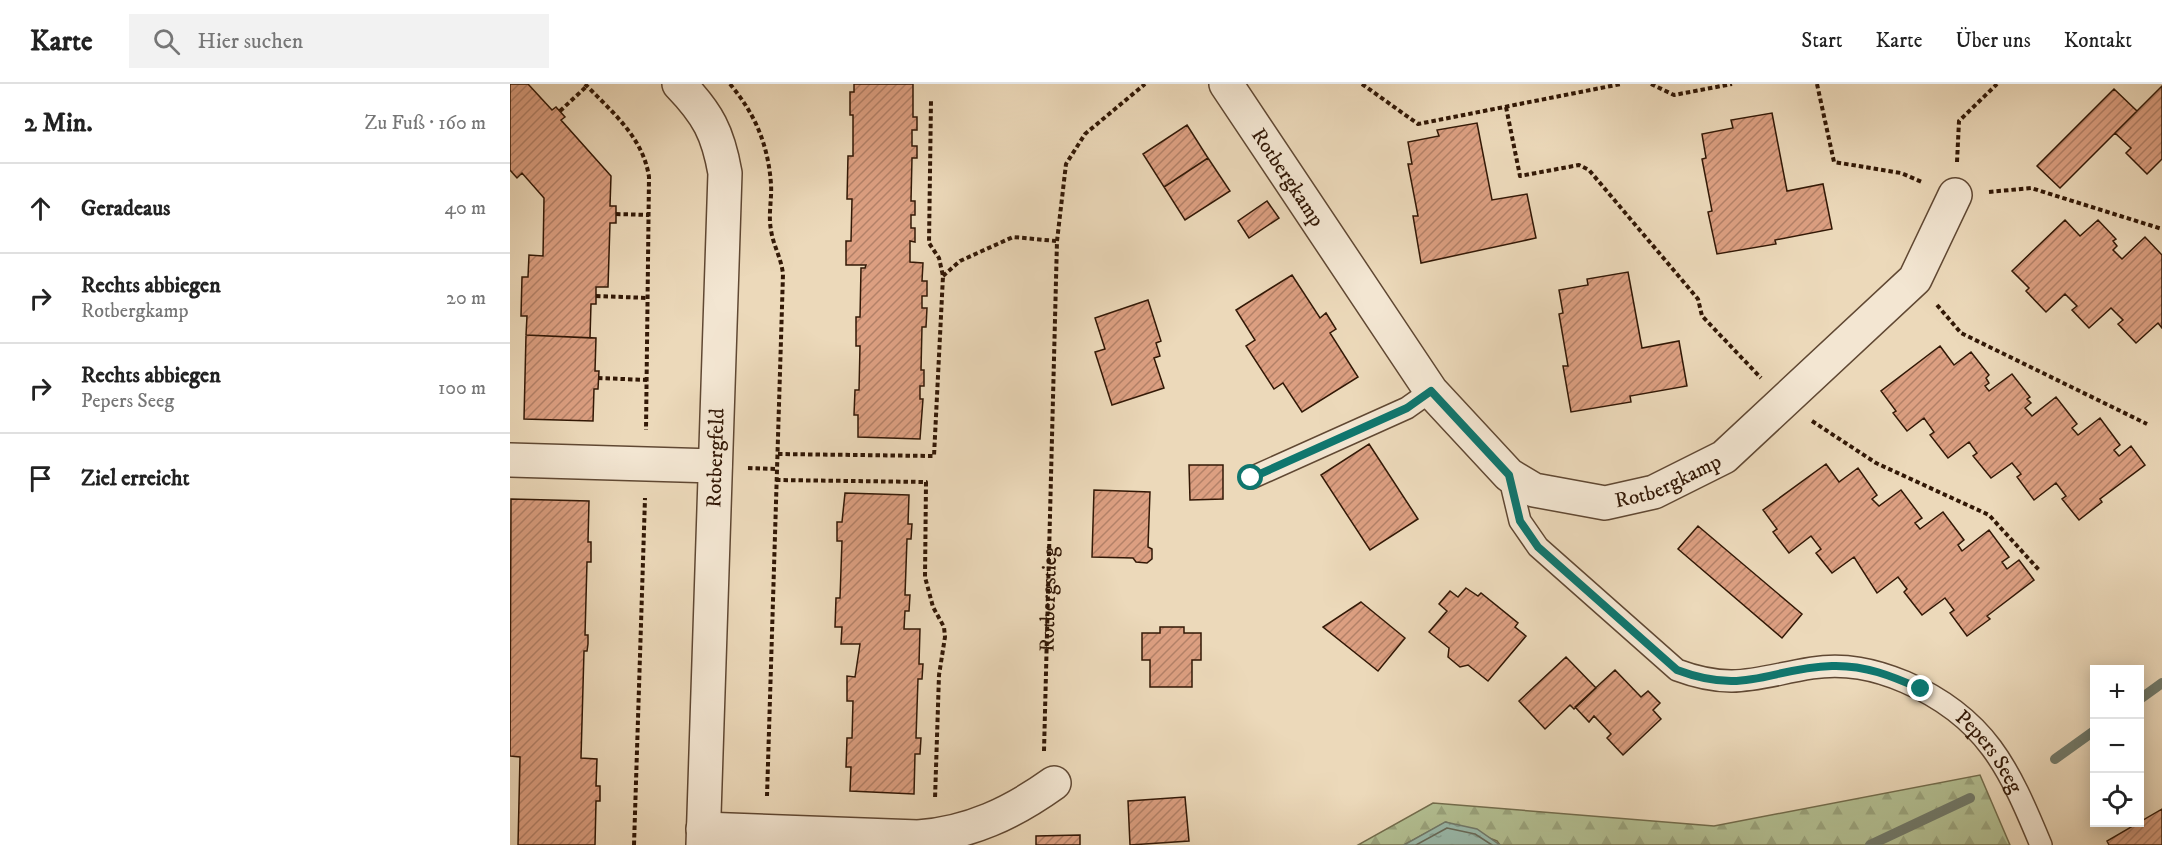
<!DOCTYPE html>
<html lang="de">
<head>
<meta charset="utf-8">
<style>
	body { margin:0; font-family:"IM FELL DW Pica",serif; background:#f2f2f2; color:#222 }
	.controls { position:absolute; right:18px; bottom:18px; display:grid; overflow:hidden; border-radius:0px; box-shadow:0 3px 15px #0003 }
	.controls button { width:54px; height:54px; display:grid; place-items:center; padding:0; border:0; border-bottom:2px solid #e0e0e0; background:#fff; color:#222; font:30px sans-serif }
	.stop { position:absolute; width:18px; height:18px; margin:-14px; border:4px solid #0f766e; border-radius:50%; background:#fff }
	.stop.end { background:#0f766e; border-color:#fff; box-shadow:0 2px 6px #0008 }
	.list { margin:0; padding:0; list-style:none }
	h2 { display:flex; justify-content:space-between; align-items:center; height:78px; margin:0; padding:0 24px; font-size:26px }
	h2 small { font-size:20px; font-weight:400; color:#767676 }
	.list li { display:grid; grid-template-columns:39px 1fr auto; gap:18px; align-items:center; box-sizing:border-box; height:90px; padding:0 24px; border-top:2px solid #e0e0e0 }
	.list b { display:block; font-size:22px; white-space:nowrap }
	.list p { margin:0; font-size:20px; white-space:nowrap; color:#767676 }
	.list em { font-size:20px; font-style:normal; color:#767676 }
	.icon { flex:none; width:33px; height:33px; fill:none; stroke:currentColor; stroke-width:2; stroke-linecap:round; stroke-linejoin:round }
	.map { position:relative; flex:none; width:1652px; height:761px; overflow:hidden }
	header { display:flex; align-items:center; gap:36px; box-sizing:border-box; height:84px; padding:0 30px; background:#fff; border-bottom:2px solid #e0e0e0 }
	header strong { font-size:28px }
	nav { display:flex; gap:33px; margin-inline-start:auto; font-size:21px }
	.search { width:420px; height:54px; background:#f2f2f2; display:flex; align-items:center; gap:15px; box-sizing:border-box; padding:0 21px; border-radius:0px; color:#767676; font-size:22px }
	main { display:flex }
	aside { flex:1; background:#fff }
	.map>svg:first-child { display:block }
	.forest { fill:url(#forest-firs); stroke:#726c4c; stroke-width:1.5 }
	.water { fill:url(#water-ripples); stroke:#70796a; stroke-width:1.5 }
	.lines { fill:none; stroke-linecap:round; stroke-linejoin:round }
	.shore { stroke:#666959; stroke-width:1.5 }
	.stream { stroke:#70796a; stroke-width:10 }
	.building { fill:url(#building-hatch); stroke:#321806; stroke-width:1.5 }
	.lane-casing { stroke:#604833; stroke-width:24 }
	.street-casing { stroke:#604833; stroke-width:36 }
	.path { stroke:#321806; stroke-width:4; stroke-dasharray:4.5 3; stroke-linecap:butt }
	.lane { stroke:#f3e6d2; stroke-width:21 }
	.street { stroke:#f3e6d2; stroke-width:33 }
	.route { stroke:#0f766e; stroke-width:8 }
	.labels { text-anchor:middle; stroke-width:4.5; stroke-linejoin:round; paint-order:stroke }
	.street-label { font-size:21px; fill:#321806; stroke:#f3e6d2 }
</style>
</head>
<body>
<header>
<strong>Karte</strong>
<div class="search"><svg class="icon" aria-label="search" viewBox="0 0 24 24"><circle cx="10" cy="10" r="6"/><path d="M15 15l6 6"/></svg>Hier suchen</div>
<nav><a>Start</a><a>Karte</a><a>Über uns</a><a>Kontakt</a></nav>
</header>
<main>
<aside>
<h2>2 Min.<small>Zu Fuß · 160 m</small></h2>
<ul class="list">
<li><svg class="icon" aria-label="ahead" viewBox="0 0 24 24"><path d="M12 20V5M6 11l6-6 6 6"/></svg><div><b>Geradeaus</b></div><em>40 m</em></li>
<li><svg class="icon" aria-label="right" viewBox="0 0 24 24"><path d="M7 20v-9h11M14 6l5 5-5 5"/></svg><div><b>Rechts abbiegen</b><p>Rotbergkamp</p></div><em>20 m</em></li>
<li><svg class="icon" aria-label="right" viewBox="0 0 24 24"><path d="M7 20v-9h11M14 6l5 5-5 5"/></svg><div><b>Rechts abbiegen</b><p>Pepers Seeg</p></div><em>100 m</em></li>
<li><svg class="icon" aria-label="arrive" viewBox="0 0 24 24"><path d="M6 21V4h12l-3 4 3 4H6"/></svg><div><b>Ziel erreicht</b></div></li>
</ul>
</aside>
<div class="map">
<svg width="1652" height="761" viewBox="0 0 1652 761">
	<defs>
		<pattern id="forest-firs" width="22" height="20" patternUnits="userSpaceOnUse" patternTransform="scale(1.5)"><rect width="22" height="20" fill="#b3c093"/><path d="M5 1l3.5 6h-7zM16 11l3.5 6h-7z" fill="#9aa47d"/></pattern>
		<pattern id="water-ripples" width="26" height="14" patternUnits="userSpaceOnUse" patternTransform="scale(1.5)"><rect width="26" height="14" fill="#99baac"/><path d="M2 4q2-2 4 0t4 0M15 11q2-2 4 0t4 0" fill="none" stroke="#849f92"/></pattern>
		<pattern id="building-hatch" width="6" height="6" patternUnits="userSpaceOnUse" patternTransform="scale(1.5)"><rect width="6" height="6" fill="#dc9f81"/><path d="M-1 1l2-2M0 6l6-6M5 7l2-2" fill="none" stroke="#b38168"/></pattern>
	</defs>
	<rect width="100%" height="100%" fill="#ecd9ba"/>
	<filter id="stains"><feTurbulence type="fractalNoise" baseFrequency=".00333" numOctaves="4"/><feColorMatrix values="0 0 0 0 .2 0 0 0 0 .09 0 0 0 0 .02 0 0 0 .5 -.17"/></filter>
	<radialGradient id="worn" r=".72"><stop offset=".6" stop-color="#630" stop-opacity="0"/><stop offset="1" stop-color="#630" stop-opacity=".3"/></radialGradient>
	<path class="forest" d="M 1470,691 L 1500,761 L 990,761 L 987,757 L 936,738 L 894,761 L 848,761 L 923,719 L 1204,742 Z"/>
	<path class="water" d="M 935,738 L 967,745 L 990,761 L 894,761 Z"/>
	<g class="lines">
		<path class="shore" d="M 906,761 L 937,744 L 965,750 L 982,761"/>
		<path class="stream" d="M 1630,615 L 1652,599
			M 1545,675 L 1584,647
			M 1360,761 L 1460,714"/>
	</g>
	<path class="building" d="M 0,0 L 18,0 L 42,26 L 46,23 L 55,33 L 51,36 L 101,92 L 100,122 L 106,122 L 106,139 L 100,139 L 98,203 L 86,203 L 86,220 L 81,220 L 80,254 L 16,251 L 17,232 L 11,232 L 12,193 L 18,193 L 19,171 L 33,172 L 34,114 L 12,89 L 7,94 L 0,86 Z
		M 344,0 L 403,0 L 403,33 L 407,33 L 407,46 L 402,46 L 402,62 L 407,62 L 407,74 L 402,74 L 401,117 L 405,117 L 405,131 L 401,131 L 401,144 L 405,144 L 405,158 L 400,157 L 400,178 L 413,179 L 412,197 L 417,197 L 417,212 L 412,212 L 412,224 L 417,224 L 416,243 L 412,243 L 411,286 L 414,286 L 414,302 L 410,302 L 410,315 L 413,315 L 410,355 L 348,353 L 348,331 L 344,331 L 345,306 L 349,306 L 350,262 L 346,262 L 346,233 L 350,233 L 351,184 L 355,184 L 356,181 L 336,181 L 336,157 L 341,157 L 342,115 L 337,115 L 338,72 L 343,72 L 343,31 L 340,31 L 340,8 L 344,8 Z
		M 1652,2 L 1652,75 L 1637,90 L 1616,69 L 1621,64 L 1605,49 Z
		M 1604,5 L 1627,27 L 1550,104 L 1527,82 Z
		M 1262,29 L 1277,107 L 1313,100 L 1322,145 L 1265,156 L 1266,160 L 1207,170 L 1198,128 L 1202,127 L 1192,75 L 1196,74 L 1192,50 L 1223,44 L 1221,36 Z
		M 967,39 L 982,116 L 1017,110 L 1026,154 L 911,179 L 903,132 L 908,132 L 898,80 L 902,80 L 898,58 L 929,52 L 927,46 Z
		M 677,41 L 698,74 L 654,103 L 633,70 Z
		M 698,74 L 720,107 L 675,136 L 654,103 Z
		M 757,117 L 769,134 L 739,154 L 728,137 Z
		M 1555,136 L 1570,152 L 1588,136 L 1606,155 L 1603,157 L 1607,162 L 1603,166 L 1612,175 L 1635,153 L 1652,171 L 1652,244 L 1648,239 L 1626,259 L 1608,240 L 1613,236 L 1601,224 L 1579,244 L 1562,226 L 1567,222 L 1555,210 L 1536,228 L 1516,207 L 1519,204 L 1502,187 Z
		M 1118,188 L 1132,264 L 1169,257 L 1177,302 L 1120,312 L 1121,318 L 1061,328 L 1053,282 L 1058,282 L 1049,230 L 1053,229 L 1049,206 L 1078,201 L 1077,195 Z
		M 782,191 L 810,234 L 816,229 L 826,245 L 820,249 L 848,293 L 792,328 L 773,299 L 764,305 L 736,262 L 745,256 L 726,226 Z
		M 638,216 L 651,257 L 646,259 L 650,272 L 644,274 L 654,304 L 602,321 L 585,268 L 595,265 L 585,234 Z
		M 16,251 L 86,254 L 85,287 L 89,287 L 88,305 L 84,305 L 83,337 L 14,335 Z
		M 1430,262 L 1444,281 L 1461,268 L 1479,291 L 1476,294 L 1479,299 L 1475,302 L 1479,307 L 1502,290 L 1520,313 L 1517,315 L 1521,319 L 1515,324 L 1522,332 L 1546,313 L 1567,340 L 1562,344 L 1568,351 L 1590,334 L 1610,361 L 1604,366 L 1609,372 L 1621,362 L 1635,381 L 1590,415 L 1592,418 L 1569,436 L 1552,415 L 1556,412 L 1546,399 L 1524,416 L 1507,393 L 1511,390 L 1502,379 L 1481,394 L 1463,372 L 1467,369 L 1459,358 L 1438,374 L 1420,351 L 1424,348 L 1414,334 L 1397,347 L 1383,329 L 1386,327 L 1371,307 Z
		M 859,360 L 908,435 L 860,466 L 811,391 Z
		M 1316,380 L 1329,398 L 1348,384 L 1367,411 L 1362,415 L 1369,422 L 1391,406 L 1412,434 L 1405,439 L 1410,445 L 1433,428 L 1454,456 L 1448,461 L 1452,467 L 1479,446 L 1499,473 L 1492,478 L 1497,485 L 1509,476 L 1524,496 L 1477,532 L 1480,535 L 1457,552 L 1440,529 L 1444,526 L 1435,514 L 1412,531 L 1394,508 L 1397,505 L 1388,493 L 1367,509 L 1344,473 L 1322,489 L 1306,469 L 1311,465 L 1301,452 L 1279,469 L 1263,448 L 1267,445 L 1253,426 Z
		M 679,381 L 713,381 L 713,415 L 680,416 Z
		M 584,406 L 640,408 L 638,463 L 642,465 L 642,475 L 637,479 L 626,478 L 623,474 L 582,473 Z
		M 335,409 L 399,411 L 398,440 L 402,440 L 401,455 L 397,455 L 395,511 L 400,511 L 399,527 L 395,527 L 394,545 L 410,545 L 409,580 L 413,580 L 412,595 L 408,595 L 406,654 L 411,654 L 410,670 L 405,670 L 404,710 L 340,707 L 341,683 L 336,683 L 337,654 L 342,654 L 343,617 L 337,617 L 337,592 L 345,593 L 350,560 L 331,560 L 332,543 L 325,543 L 326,514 L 330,514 L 332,457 L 327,457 L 327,438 L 332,438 Z
		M 1,415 L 79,417 L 78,458 L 81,458 L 81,478 L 77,478 L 75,551 L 78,551 L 78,560 L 77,567 L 74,567 L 71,674 L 87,675 L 86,702 L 90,702 L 90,717 L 86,717 L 85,761 L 8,761 L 10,673 L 0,672 Z
		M 1188,442 L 1292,530 L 1272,554 L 1168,465 Z
		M 956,504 L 968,512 L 971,509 L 1008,539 L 1005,543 L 1016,552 L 978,597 L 958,581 L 950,583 L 938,573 L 939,564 L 919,548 L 937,527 L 929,520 L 940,507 L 948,513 Z
		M 851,518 L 895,554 L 868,587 L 813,543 Z
		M 650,543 L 674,543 L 674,549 L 691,549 L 691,576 L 682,576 L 682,603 L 640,603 L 640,576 L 632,576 L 632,549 L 650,549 Z
		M 1056,573 L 1086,604 L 1064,625 L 1060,621 L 1035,645 L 1009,617 Z
		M 1105,586 L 1131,613 L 1138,607 L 1150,619 L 1143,626 L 1151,635 L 1113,671 L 1097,654 L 1101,650 L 1084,632 L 1079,638 L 1065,623 Z
		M 675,713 L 679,757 L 620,761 L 618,717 Z
		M 1652,725 L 1652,761 L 1599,761 L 1597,757 Z
		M 570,751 L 570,761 L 526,761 L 526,752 Z"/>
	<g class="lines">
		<defs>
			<g id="lane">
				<path id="s2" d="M 999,391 L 1010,437 L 1028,463 L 1167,586 C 1223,607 1247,593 1302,584 C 1335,579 1364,585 1395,598 C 1476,633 1499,684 1531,761"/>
				<path d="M 741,394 L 897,324 L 921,307"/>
			</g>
			<g id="street">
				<path d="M 169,0 C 198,30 208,49 215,89 L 193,761"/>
				<path id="s3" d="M 716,0 L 921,307 L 999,391 L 1024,406 L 1095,419 L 1144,408 L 1214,373 L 1405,195 L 1445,111"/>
				<path d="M 0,376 L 205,382"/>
				<path d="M 193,745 L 408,753 C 460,749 502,729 544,699"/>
			</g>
		</defs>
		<use href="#lane" class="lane-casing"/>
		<use href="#street" class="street-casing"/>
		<g class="path">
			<path d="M 75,0 C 102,28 133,53 139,93 L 136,346"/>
			<path d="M 220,0 C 245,30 258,60 261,100 C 262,115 258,131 261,146 C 263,161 271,173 273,190 L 257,712"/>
			<path d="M 852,0 L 908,40 L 1111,0"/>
			<path d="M 1141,0 L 1164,11 L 1222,0"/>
			<path d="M 1307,0 L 1324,78 L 1391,89 L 1412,98"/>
			<path d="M 996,23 L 1010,92 L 1069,81 L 1079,86 L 1188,215 L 1192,232 L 1251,294"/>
			<path d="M 50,27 L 77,2"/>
			<path d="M 1447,78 L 1449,37 L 1487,0"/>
			<path d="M 1479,108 L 1521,104 L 1652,145"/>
			<path d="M 106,130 L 139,131"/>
			<path d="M 433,192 L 450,177 L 503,153 L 546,157"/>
			<path d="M 86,212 L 138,214"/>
			<path d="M 1427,221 L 1451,249 L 1637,340"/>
			<path d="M 88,294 L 137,296"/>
			<path d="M 1302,337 L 1366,379 L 1479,431 L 1529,486"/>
			<path d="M 268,370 L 424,372 L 433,192 L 429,174 L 419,159 L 421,16"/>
			<path d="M 238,384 L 267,385"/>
			<path d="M 266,396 L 416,398 L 415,493 L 423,523 L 434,543 L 435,553 L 429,591 L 425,715"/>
			<path id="s1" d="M 534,667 L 547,157 L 556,80 L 575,50 L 635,0"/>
			<path d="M 124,761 L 135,414"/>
		</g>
		<use href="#lane" class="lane"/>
		<use href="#street" class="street"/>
	</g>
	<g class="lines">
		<path class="route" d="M 741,394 L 897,324 L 921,307 L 999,391 L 1010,437 L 1028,463 L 1167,586 C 1236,612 1259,584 1322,582 C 1355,581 1382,592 1411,605"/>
	</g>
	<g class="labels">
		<g class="street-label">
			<text dy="7" stroke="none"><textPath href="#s3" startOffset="112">Rotbergkamp</textPath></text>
			<text transform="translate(205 374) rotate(-88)" y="7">Rotbergfeld</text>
			<text dy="7" stroke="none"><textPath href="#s3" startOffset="652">Rotbergkamp</textPath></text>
			<text dy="7" stroke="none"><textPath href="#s1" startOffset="152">Rotbergstieg</textPath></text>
			<text dy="7" stroke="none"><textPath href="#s2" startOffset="609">Pepers Seeg</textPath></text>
		</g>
	</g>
	<rect width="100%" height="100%" filter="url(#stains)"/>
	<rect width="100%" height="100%" fill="url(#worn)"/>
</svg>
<div class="controls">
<button>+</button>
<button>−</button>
<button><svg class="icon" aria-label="locate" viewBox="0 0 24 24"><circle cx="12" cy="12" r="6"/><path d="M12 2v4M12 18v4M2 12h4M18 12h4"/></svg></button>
</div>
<div class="stop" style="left:741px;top:394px"></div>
<div class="stop end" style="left:1411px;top:605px"></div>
</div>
</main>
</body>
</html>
